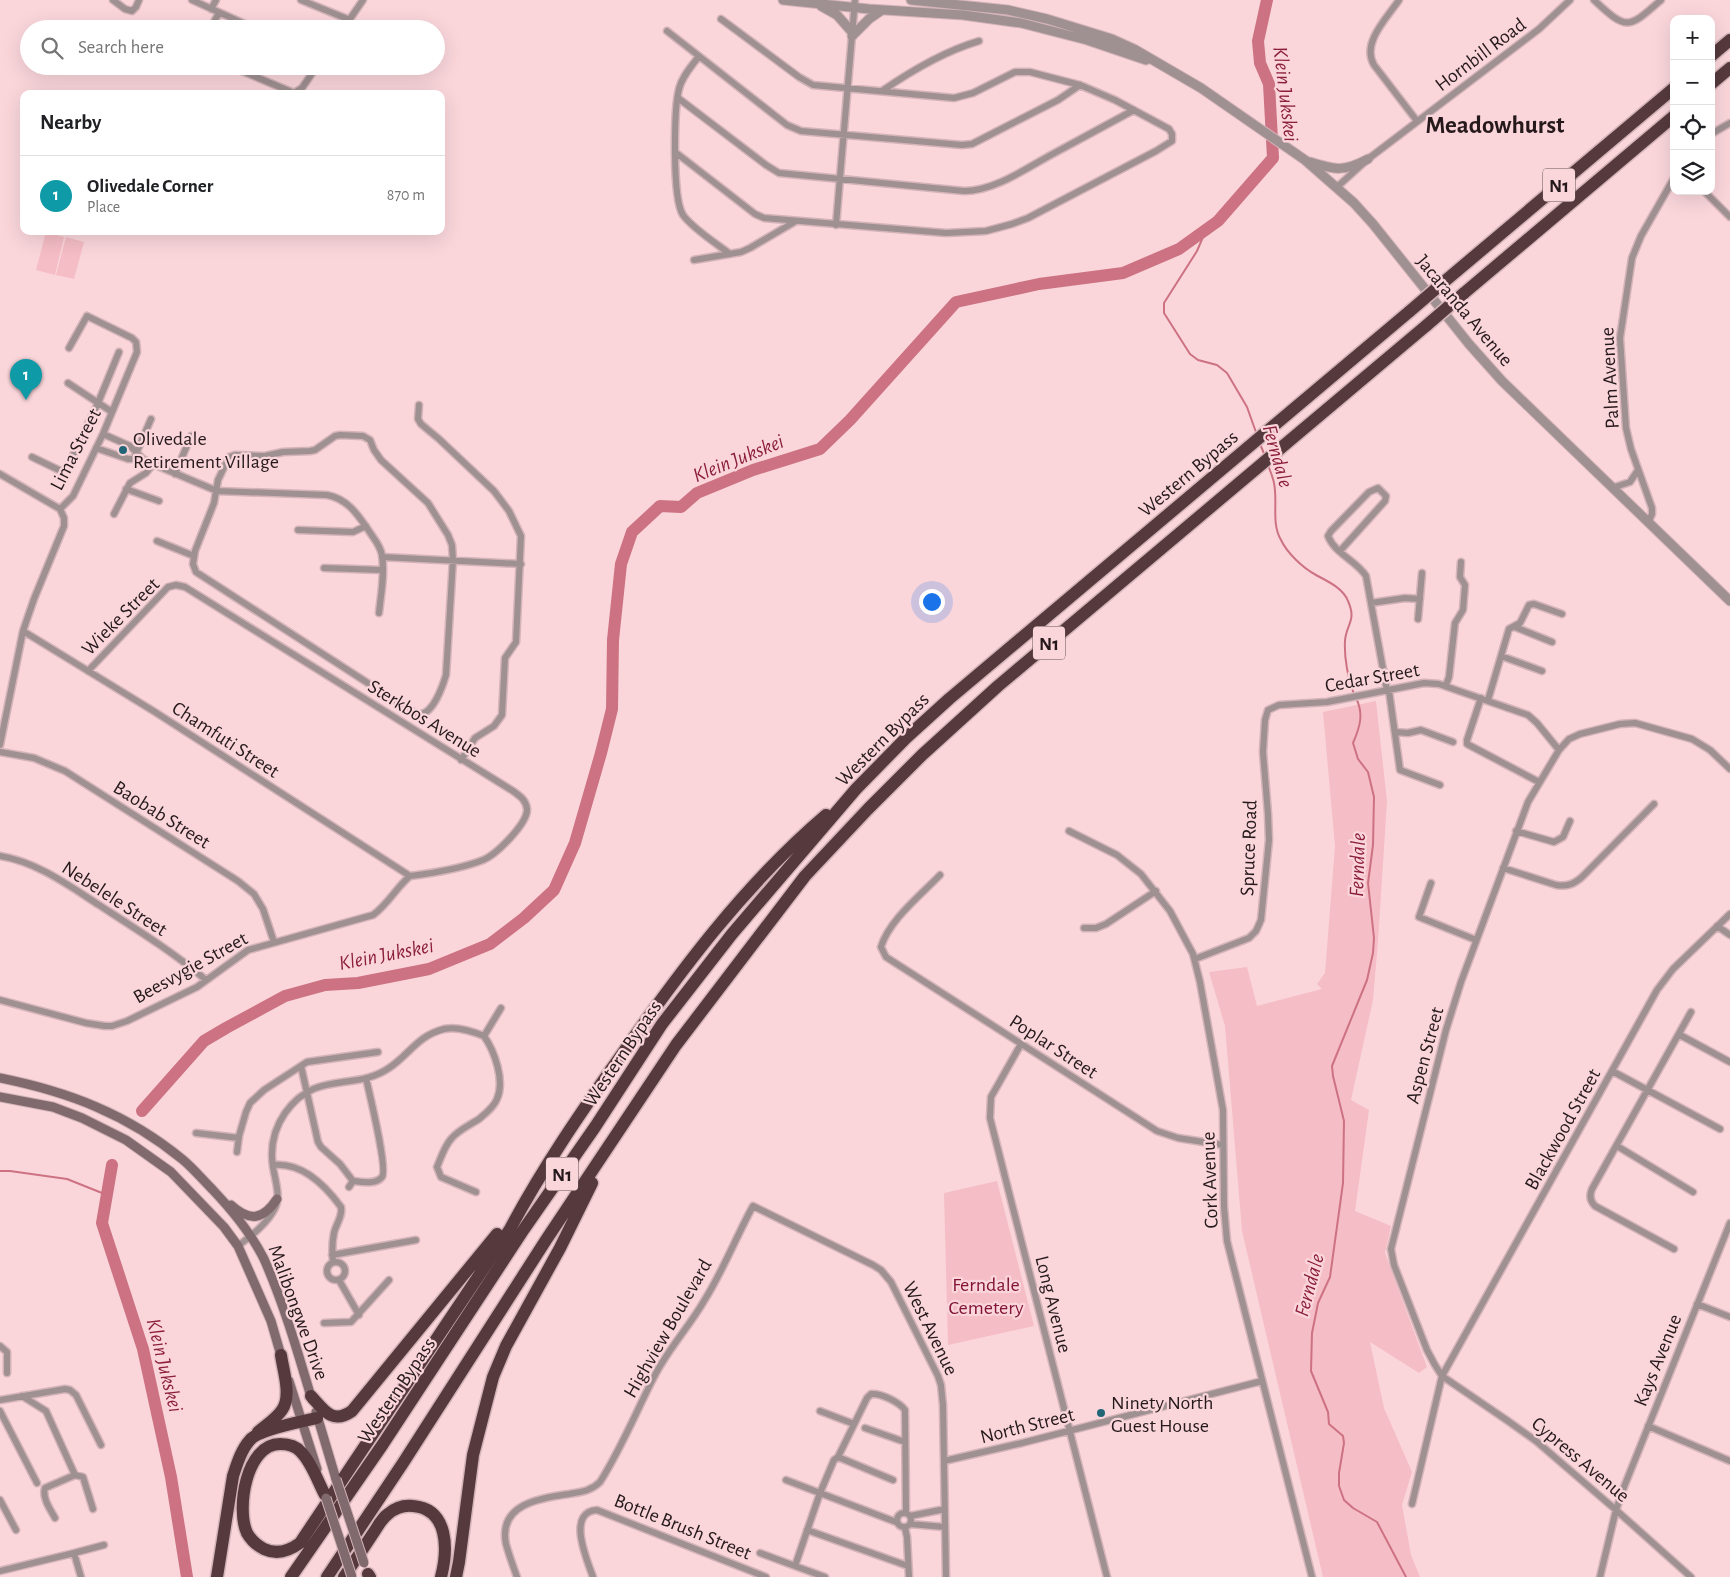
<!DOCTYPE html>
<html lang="en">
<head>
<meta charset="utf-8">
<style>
	body { margin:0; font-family:"Alegreya Sans",sans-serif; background:#f2f2f2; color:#202124 }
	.controls { position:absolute; right:15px; top:15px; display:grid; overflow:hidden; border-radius:10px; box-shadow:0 5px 20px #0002 }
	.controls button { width:45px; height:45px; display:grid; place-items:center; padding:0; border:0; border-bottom:1px solid #e0e0e0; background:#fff; color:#202124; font:25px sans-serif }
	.you { position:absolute; left:931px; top:601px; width:18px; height:18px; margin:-12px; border:4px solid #fff; border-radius:50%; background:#1a73e8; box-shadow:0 0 0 8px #1a73e833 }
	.badge { display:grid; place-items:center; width:32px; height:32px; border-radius:50%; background:#216577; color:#fff; font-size:16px; font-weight:700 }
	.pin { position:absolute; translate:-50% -41px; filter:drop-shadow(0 1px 2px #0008) }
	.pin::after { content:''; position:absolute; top:26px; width:18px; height:15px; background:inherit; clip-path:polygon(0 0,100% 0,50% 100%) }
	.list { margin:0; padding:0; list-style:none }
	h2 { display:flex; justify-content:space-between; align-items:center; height:65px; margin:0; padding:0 20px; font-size:21px }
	h2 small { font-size:16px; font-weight:400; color:#757577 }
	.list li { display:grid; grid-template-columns:32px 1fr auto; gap:15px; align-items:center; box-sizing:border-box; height:80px; padding:0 20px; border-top:1px solid #e0e0e0 }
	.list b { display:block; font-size:19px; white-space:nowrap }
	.list p { margin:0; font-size:16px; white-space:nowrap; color:#757577 }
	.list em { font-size:16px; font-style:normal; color:#757577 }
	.icon { flex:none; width:28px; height:28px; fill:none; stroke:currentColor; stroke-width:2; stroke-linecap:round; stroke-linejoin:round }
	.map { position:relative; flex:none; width:1730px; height:1577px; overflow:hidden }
	.search { position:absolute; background:#fff; box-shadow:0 5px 20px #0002; left:20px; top:20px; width:425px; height:55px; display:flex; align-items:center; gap:12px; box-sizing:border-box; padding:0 18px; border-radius:28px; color:#757577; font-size:19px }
	.panel { position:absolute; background:#fff; box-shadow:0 5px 20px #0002; left:20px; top:90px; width:425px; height:145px; border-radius:10px }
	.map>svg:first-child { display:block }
	.green { fill:#f5bdc5 }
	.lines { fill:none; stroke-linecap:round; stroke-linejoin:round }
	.stream { stroke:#cd7283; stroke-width:2 }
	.river { stroke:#cd7283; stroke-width:12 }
	.minor-casing { stroke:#d4b4b8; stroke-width:9 }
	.tertiary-casing { stroke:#d4b4b8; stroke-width:11 }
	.secondary-casing { stroke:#d4b4b8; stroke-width:11 }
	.motorway-casing { stroke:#d4b4b8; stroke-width:15 }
	.minor { stroke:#9f9092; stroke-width:6 }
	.tertiary { stroke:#9f9092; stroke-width:9 }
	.secondary { stroke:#806a6d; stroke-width:9 }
	.motorway { stroke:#55393d; stroke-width:12 }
	.secondary-bridge-casing { stroke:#d4b4b8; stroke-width:11; stroke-linecap:butt }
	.motorway-bridge-casing { stroke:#d4b4b8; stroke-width:15; stroke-linecap:butt }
	.secondary-bridge { stroke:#806a6d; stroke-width:9 }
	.motorway-bridge { stroke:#55393d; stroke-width:12 }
	.poi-dot { fill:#216577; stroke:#fad6db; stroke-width:2 }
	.labels { text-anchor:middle; stroke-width:4.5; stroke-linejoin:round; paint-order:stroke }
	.shield { fill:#fad6db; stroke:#655255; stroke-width:1 }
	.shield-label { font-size:19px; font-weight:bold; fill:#25191b }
	.street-label { font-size:20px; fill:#25191b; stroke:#fad6db }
	.poi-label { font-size:20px; fill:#25191b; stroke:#fad6db; text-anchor:start }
	.park-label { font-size:20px; fill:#831437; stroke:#fad6db }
	.water-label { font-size:21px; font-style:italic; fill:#8c1f3e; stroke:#fad6db }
	.district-label { font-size:25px; font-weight:bold; fill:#25191b; stroke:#fad6db }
</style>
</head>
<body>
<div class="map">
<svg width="1730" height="1577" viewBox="0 0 1730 1577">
	<rect width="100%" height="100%" fill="#fad6db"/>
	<path class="green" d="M 46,232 L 64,237 L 55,275 L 36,270 Z
		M 66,237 L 84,242 L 74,279 L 56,275 Z
		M 1376,701 L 1387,801 L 1378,941 L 1373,1000 L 1351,1100 L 1369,1110 L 1355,1211 L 1391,1226 L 1385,1253 L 1427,1367 L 1419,1373 L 1370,1342 L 1384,1408 L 1412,1472 L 1402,1505 L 1411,1555 L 1420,1577 L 1323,1577 L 1242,1231 L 1225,1026 L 1209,972 L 1247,967 L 1257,1006 L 1322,989 L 1317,984 L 1325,973 L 1335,846 L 1323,712 Z
		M 997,1181 L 1034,1326 L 948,1345 L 944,1193 Z"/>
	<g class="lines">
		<path class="stream" d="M 1206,230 L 1197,251 L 1164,303 L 1164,313 L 1190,354 L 1198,360 L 1217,365 L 1227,373 L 1247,407 L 1257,435
			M 1260,444 L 1265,456
			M 1268,465 C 1270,471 1273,477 1274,483 C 1278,502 1271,523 1281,540 C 1287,553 1303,568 1316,575 C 1327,581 1343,588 1348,601 C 1357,621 1346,624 1345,641 C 1344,657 1348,679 1354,694
			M 1356,698 C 1364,714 1360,727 1353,743 L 1358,759 L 1368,772 L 1374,797 L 1373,845 L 1368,883 L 1374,938 L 1373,953 L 1367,980 L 1332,1066 L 1333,1076 L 1344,1121 L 1343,1183 L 1330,1277 L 1318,1303 L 1312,1333 L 1311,1371 L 1328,1412 L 1329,1424 L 1343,1436 L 1344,1443 L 1339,1473 L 1339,1486 L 1344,1500 L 1353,1508 L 1377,1522 L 1406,1577
			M 0,1171 L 10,1171 L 67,1179 L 107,1195"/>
		<path class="river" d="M 142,1111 L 204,1041 L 226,1028 L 285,996 L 325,985 L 358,983 L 429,969 L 490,944 L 524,918 L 554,890 L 575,843 L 601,753 L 612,709 L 613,640 L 621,564 L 632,532 L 660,506 L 681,507 L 697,493 L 753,470 L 820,449 L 850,420 L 956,302 L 1039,284 L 1123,273 L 1179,249 L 1218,221 L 1273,158 L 1269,84 L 1260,63 L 1258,41 L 1267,0
			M 112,1165 L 102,1223 L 143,1349 L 171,1477 L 187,1577"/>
		<defs>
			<path id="minor" d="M 113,0 L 125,9 L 132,11 L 136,7 L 139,0
				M 192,0 L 256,29
				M 301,0 L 350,20
				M 1399,0 C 1387,18 1361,43 1374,65 L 1417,121
				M 1594,0 C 1627,31 1628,29 1661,0
				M 211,9 L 216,0
				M 210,29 L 219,13
				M 343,29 L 363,0
				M 667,31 L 787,125 L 801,131 L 962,145 L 972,144 L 1058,100 L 1080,85
				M 699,56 C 692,66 682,76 679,89 C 674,109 672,198 683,215 C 692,228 717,244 730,254
				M 230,66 L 294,93 L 302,88 L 317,66
				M 882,91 C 911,71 945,51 979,41
				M 678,98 L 766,165 L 779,173 L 964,191 C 993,191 1024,170 1049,156 C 1077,141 1106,125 1134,110
				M 1711,134 L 1730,123
				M 675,152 L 755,214 L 764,218 L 946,233 L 986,231 L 1012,224 L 1028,218 L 1156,151 L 1172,141 L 1172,134 L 1169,129 L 1115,100 L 1080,85 L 1030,72 L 1015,72 L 973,93 L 954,98 L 813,85 L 799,77 L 721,19
				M 1337,187 L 1368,159 L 1539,29 L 1570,0
				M 1704,191 L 1730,217
				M 836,225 L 855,0
				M 694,260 L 741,252 L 750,248 L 796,221
				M 68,383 L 112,412
				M 419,405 L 418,419 L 421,424 L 439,439 L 494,491 L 509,511 L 521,536 L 516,642 L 505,658 L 502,715 L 494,726 L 475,738 L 461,760
				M 103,434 L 130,446 L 143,459 L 153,464 L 217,491 L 327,495 C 348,499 358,515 369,531 C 374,539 380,545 382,555 C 385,573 381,594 379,613
				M 340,435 L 363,436 L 370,440 L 374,450 L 381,460 L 428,503 L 448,535 L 452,545 L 453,560 L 446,675 C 443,685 433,715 419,714 C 416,714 412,711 408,709 L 196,572 L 193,564 L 195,551 L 214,503 L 218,480 L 229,457 L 235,455 L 265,456 L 283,452 L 310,451 L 315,450 L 335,436 Z
				M 96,448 L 128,459 L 143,459
				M 135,456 L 151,419
				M 32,457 L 61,471 L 67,468 L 98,403 L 119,352
				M 0,474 L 60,509
				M 175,474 L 191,436
				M 1612,488 L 1630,482 L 1638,470
				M 126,489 L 159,501
				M 114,514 L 130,483 L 146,473 L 153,464
				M 1648,523 L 1652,514 L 1652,508 L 1631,449 L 1626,428 L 1620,338 L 1632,258 L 1641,236 L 1674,178
				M 298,530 L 353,532 L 366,526
				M 157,541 L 194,556
				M 1340,551 L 1385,501 L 1386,496 L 1378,488 L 1369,492 L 1331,531 L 1328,536 C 1335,554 1357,561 1366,576 L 1387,691
				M 382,557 L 521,564
				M 324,568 L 382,570
				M 1371,603 L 1405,598 L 1420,599
				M 1418,619 L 1422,573
				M 1515,627 L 1552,642
				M 23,631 L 155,712 L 410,876
				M 1501,656 L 1542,671
				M 88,671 L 168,587 L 176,585 L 185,587 L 513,791 C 520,796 526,800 527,809 C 528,823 496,855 483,860 C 460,869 434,873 410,876
				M 1446,685 L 1449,677 L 1455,623 L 1463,610 L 1465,585 L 1460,577 L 1461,562
				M 1389,691 L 1400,770 L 1440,785
				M 1481,698 L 1467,740 L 1467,744 L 1539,782
				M 1488,700 L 1509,629 L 1520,623 L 1529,605 L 1534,604 L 1562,614
				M 1395,732 L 1408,733 L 1421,730 L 1453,742
				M 0,745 L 23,631 L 34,599 L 64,526 L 64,518 L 60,509 L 73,496 L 103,434 L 137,352 L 136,342 L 132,338 L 87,316 L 69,348
				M 0,752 L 34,758 L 65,771 L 238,881 L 254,894 L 263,909 L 274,942
				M 1069,831 L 1117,855 L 1141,874 L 1170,911 L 1193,954 L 1200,982 L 1223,1110 L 1224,1207 L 1227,1241 L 1312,1577
				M 1516,831 L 1554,842 L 1563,837 L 1570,821
				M 0,856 C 37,862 68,885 99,905 C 136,929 173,952 206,980
				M 1503,868 L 1556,885 C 1567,887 1574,884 1582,877 L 1654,804
				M 940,875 C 921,895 889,920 881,947 L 886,957 L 1157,1131 L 1178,1138 L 1223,1145
				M 1431,883 L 1419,917 L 1476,940
				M 1717,926 L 1730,935
				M 1084,928 L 1096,928 L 1106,924 L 1156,891
				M 1195,959 L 1249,938 L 1256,931 L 1261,920 L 1269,840 L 1268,814 L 1263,752 L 1265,720 L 1268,710 L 1279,705 L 1327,702 L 1424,683 L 1439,684 L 1528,715 L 1537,723 L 1559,750
				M 0,1000 L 86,1023 L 105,1026 L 112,1026 L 127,1021 L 197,987 L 248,950 L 373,915 C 388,904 396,888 410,876
				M 1680,1035 L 1730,1062
				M 484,1036 L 501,1008
				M 1021,1044 L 991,1097 L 990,1118 L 1107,1577
				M 301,1066 L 318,1142 L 321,1147 L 340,1164 L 353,1181 L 349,1187
				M 1612,1071 L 1720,1129
				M 196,1133 L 239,1138
				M 1617,1146 L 1693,1192
				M 237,1152 L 239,1136 L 246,1112 L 250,1103 L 264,1090 L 307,1062 L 378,1052
				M 273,1165 C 301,1162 325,1185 341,1207 C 343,1216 336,1224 334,1233 C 332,1243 332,1252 333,1262
				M 353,1181 C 361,1182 376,1185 382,1177 C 388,1169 369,1092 366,1078
				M 476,1192 L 441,1177 L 437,1167 C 441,1158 444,1147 451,1139 C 458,1130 470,1125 479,1119 C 486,1113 494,1107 497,1099 C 505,1081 495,1052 484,1036
				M 238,1246 C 251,1236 268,1223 275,1208 C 281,1196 275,1180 273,1167 C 270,1148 274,1129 285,1113 C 316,1069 354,1092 389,1068 C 410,1054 417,1036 444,1029 C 457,1026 472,1031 484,1036
				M 1674,1249 L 1595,1206 C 1590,1201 1589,1196 1592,1189 L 1691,1012
				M 332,1255 L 416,1240
				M327 1271a9 9 0 1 1 18 0a9 9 0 1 1-18 0Z
				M 339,1280 L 359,1315
				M 1697,1304 L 1730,1317
				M 324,1323 L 351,1322 L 389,1280
				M 0,1346 L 7,1352 L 7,1373
				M 22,1396 L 46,1411 L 75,1475
				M 0,1400 L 65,1389 L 70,1390 L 76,1395 L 101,1445
				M 0,1411 L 37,1483
				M 820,1411 L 854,1424
				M 1648,1426 L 1730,1461
				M 865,1428 L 905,1442
				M 838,1457 L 893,1480
				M 944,1461 L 1022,1443 L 1262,1381
				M 786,1480 L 820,1493 L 795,1566 L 825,1577
				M 0,1500 L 16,1530
				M 1412,1504 L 1442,1376 L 1657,990 L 1673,969 L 1730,914
				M897 1520a7 7 0 1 1 14 0a7 7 0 1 1-14 0Z
				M 910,1516 L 945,1509
				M 55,1518 C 50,1509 42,1498 45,1488 L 75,1475 L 83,1477 L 93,1509
				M 896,1522 L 820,1493 L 834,1460 L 838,1457 L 867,1398 L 871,1394 C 881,1393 899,1402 905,1410 L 906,1513
				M 910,1524 L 945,1527
				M 905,1528 L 907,1537 L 909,1577
				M 807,1530 L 908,1566
				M 74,1553 L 104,1545
				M 760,1553 L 795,1566
				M 0,1571 L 74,1553 L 81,1577
				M 517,1577 C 513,1566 509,1555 506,1544 C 498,1504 540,1498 569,1494 C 581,1492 591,1491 600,1482 C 621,1449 636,1412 654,1377 C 668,1349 689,1327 704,1301 C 723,1271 736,1237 753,1206 L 873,1265 L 881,1270 L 891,1282 L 938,1376 L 941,1385 L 943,1405 L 946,1577
				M 593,1577 C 587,1560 566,1512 597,1510 L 766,1577
				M 1600,1577 L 1616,1510 L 1624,1487 L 1730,1223
				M 1691,1577 L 1616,1510 L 1536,1441 L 1508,1421 L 1442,1376 L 1435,1365 L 1427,1350 L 1394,1265 L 1391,1249 L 1446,1030 L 1461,982 L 1528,802 L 1559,750 L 1569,739 L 1580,734 L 1620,724 L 1635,723 L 1692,739 L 1710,750 L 1730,769"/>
			<path id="tertiary" d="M 783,0 L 869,9 L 963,15 L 1021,23 L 1087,40 L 1146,60
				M 911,0 L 1008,10 L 1047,19 L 1112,39 L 1134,49 L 1201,88 L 1305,160 L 1354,203 L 1373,224 L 1469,344 L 1502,381 L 1730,601
				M 821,6 L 837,15 L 852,32
				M 852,36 L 869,19 L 882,10
				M 1310,162 C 1335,170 1344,172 1368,159"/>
			<path id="secondary" d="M 0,1078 C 69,1092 127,1114 182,1159 C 193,1168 202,1179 212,1189 C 232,1210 251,1233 264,1259 C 284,1304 298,1353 312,1400
				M 0,1097 L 53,1107 L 82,1118 L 126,1140 L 171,1172 L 224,1227 L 238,1246 L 271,1321 L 282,1359
				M 231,1205 C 250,1222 263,1220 277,1199
				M 289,1381 L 317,1469
				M 316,1412 L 336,1479"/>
			<path id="motorway" d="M 1711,56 L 1730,40
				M 1711,84 L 1730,68
				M 1445,281 L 1674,88
				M 1463,294 L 1674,116
				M 311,1396 C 324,1410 332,1425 352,1411 L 497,1234
				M 258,1432 C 266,1425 276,1419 282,1410 C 292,1396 283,1370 281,1355
				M 325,1495 C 318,1482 312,1463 301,1452 C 296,1446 288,1444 280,1444 C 246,1444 236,1509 247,1533 C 251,1540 258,1546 264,1549 C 277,1555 289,1551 300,1543 L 510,1229 C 542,1169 581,1112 620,1057 C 681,970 745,884 826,815
				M 368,1574 L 370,1577
				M 217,1577 L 233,1476 C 237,1464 241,1450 250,1440 C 258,1430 303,1421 317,1418
				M 291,1577 L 383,1444 L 524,1229 L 595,1127 L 662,1024 L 732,934 L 856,789 L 906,738 L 949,699 L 1410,311
				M 327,1577 L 403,1463 L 546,1240 L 676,1045 L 805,876 L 868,809 L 922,755 L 998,686 L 1427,325
				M 344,1577 C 353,1563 363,1549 372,1535 C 377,1528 381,1519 388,1514 C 395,1508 404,1505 413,1506 C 449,1509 448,1550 441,1577
				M 456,1577 L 459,1562 L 473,1455 L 493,1377 L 506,1346 L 560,1248 L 592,1183"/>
		</defs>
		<use href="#minor" class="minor-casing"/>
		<use href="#tertiary" class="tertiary-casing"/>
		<use href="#secondary" class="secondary-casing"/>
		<use href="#motorway" class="motorway-casing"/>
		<use href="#minor" class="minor"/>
		<use href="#tertiary" class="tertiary"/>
		<use href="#secondary" class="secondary"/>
		<use href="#motorway" class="motorway"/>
		<defs>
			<path id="secondary-bridge" d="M 336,1479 L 364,1563
				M 326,1498 L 352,1577"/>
			<path id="motorway-bridge" d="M 1410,311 L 1445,281
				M 1427,325 L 1463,294"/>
		</defs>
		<use href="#secondary-bridge" class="secondary-bridge-casing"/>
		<use href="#motorway-bridge" class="motorway-bridge-casing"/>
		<use href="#secondary-bridge" class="secondary-bridge"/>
		<use href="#motorway-bridge" class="motorway-bridge"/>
	</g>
	<g class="poi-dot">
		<circle cx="123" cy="450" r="5"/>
		<circle cx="1101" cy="1413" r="5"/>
	</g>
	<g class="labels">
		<g class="shield">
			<rect x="1543" y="168.5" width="32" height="33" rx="4"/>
			<rect x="1033" y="626.5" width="32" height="33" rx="4"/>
			<rect x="546" y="1157.5" width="32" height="33" rx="4"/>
		</g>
		<g class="shield-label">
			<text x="1559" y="192">N1</text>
			<text x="1049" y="650">N1</text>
			<text x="562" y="1181">N1</text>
		</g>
		<g class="street-label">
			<text transform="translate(1480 54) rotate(-37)" y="7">Hornbill Road</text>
			<text transform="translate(1465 310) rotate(50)" y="7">Jacaranda Avenue</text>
			<text transform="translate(1609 378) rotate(-93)" y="7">Palm Avenue</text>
			<text transform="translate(75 449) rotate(-63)" y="7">Lima Street</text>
			<text transform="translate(1188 473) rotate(-40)" y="7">Western Bypass</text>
			<text transform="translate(120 616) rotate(-45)" y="7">Wieke Street</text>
			<text transform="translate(1372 677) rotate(-10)" y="7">Cedar Street</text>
			<text transform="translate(425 718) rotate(32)" y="7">Sterkbos Avenue</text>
			<text transform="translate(226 739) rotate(33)" y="7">Chamfuti Street</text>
			<text transform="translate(882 739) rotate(-45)" y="7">Western Bypass</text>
			<text transform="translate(162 814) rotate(32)" y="7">Baobab Street</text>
			<text transform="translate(1248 848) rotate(-88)" y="7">Spruce Road</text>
			<text transform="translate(115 898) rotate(33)" y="7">Nebelele Street</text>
			<text transform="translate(190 967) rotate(-29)" y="7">Beesvygie Street</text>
			<text transform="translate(1054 1046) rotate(33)" y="7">Poplar Street</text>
			<text transform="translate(622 1053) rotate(-56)" y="7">Western Bypass</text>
			<text transform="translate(1424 1055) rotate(-75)" y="7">Aspen Street</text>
			<text transform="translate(1562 1129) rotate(-61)" y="7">Blackwood Street</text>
			<text transform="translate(1209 1180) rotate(-92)" y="7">Cork Avenue</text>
			<text transform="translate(1054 1304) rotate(76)" y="7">Long Avenue</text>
			<text transform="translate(299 1312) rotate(70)" y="7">Malibongwe Drive</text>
			<text transform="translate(667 1328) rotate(-60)" y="7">Highview Boulevard</text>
			<text transform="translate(931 1328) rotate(64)" y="7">West Avenue</text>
			<text transform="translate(1657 1360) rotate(-68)" y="7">Kays Avenue</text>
			<text transform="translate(396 1390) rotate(-56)" y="7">Western Bypass</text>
			<text transform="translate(1027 1425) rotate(-14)" y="7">North Street</text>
			<text transform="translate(1581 1459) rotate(40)" y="7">Cypress Avenue</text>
			<text transform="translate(683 1526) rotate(22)" y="7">Bottle Brush Street</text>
		</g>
		<g class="poi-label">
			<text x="133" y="445">Olivedale<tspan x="133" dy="23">Retirement Village</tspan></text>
			<text x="1111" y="1409">Ninety North<tspan x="1111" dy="23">Guest House</tspan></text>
		</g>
		<g class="park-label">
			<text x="986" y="1291">Ferndale<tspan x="986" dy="23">Cemetery</tspan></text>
		</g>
		<g class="water-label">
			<text transform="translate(1286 94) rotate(83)" y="7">Klein Jukskei</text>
			<text transform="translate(1278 456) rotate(74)" y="7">Ferndale</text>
			<text transform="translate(738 458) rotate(-22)" y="7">Klein Jukskei</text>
			<text transform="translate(1357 865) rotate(-88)" y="7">Ferndale</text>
			<text transform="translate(386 954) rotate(-11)" y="7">Klein Jukskei</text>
			<text transform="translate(1309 1285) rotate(-75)" y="7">Ferndale</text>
			<text transform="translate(165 1365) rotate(76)" y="7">Klein Jukskei</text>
		</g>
		<g class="district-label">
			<text x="1495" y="133">Meadowhurst</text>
		</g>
	</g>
</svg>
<div class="controls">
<button>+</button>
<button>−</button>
<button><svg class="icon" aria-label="locate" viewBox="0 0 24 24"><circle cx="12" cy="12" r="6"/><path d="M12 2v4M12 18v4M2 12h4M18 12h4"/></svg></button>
<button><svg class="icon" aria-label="layers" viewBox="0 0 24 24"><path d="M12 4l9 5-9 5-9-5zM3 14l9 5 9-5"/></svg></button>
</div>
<div class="you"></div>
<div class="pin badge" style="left:26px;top:400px;background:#0f9aa8">1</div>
<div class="search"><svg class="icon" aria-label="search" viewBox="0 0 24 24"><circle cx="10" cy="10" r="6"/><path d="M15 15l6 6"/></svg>Search here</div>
<section class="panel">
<h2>Nearby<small></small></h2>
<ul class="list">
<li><span class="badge" style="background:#0f9aa8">1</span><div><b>Olivedale Corner</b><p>Place</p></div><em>870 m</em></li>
</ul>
</section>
</div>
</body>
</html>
